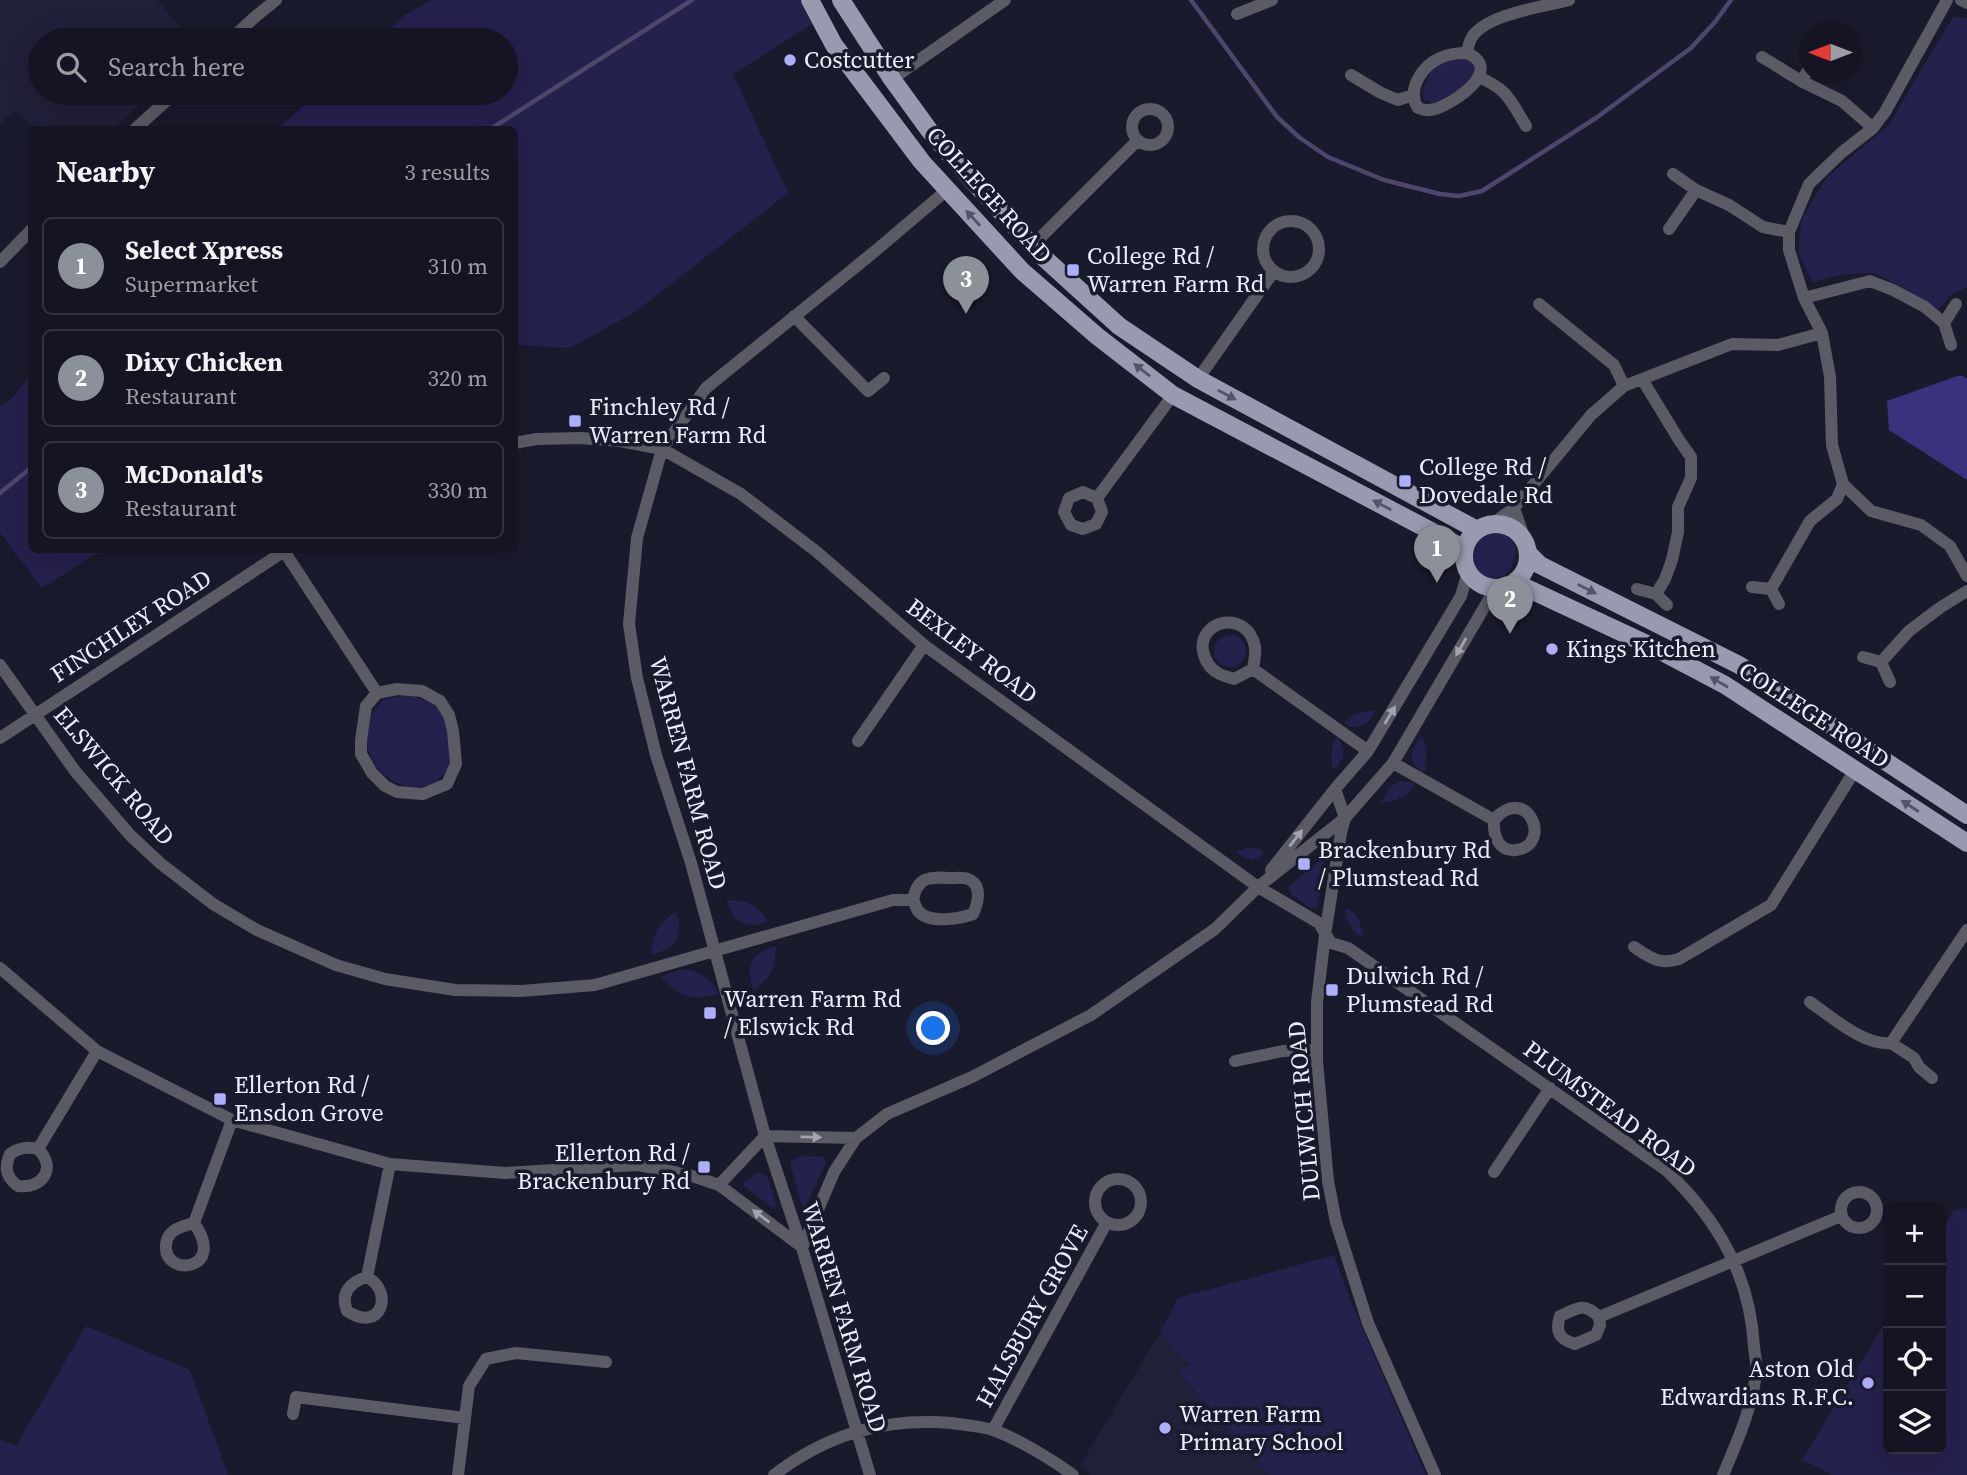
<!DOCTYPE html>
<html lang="en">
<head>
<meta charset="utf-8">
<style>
	body { margin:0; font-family:"Source Serif 4",serif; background:#21212f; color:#f1f3f6 }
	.controls { position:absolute; right:21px; bottom:21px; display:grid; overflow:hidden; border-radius:10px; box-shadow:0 7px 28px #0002 }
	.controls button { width:63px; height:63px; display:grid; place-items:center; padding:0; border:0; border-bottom:2px solid #333340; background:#141422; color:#f1f3f6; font:35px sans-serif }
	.compass { position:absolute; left:1799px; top:21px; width:63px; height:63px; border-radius:50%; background:#141422; box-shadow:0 7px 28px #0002; rotate:270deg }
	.you { position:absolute; left:934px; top:1029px; width:24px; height:24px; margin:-18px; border:5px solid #fff; border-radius:50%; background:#1a73e8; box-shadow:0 0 0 10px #1a73e833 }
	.badge { display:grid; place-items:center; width:46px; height:46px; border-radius:50%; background:#8c9099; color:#fff; font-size:23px; font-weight:700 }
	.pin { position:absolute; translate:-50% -58px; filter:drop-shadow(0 2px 4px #0008) }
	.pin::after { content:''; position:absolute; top:37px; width:24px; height:21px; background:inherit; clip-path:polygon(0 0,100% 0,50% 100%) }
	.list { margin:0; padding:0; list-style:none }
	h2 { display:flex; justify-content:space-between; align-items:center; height:91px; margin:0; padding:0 28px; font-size:30px }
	h2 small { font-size:23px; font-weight:400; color:#9d9ea5 }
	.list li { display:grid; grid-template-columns:46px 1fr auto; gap:21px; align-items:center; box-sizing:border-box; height:98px; margin:0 14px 14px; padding:0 14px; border:2px solid #333340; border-radius:10px }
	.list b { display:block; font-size:26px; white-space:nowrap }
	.list p { margin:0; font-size:23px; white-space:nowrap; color:#9d9ea5 }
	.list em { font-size:23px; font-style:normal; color:#9d9ea5 }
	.icon { flex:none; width:38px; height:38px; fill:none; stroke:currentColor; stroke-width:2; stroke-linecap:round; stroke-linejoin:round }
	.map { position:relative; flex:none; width:1967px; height:1475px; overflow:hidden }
	.search { position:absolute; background:#141422; box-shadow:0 7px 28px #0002; left:28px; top:28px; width:490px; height:77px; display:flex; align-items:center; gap:18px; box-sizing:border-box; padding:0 24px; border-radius:38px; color:#9d9ea5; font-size:26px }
	.panel { position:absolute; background:#141422; box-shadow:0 7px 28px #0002; left:28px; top:126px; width:490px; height:427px; border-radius:10px }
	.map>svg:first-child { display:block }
	.built { fill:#212039 }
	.green { fill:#25214d }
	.forest { fill:#3b327d }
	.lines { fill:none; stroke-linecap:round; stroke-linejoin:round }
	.stream { stroke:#4e476c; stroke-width:4.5 }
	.minor { stroke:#5a5b65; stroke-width:12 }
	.primary { stroke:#999aaf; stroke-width:18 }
	.oneway { fill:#535468 }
	.oneway2 { fill:#a4a4b0 }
	.poi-dot { fill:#aeaefa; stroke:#1a1a2d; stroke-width:2.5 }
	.labels { text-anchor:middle; stroke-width:7; stroke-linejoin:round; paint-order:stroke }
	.poi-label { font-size:24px; fill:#edeefb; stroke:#1a1a2d; text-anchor:start }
	.street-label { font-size:24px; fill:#edeefb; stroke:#1a1a2d }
</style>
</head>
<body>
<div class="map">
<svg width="1967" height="1475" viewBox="0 0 1967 1475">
	<rect width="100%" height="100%" fill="#1a1a2d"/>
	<path class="built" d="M 0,0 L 157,0 L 191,40 L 40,40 L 40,93 L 153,93 L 113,129 L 35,129 L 14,110 L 0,124 Z
		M 1160,1333 L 1189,1364 L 1179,1374 L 1269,1475 L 1091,1475 L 1080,1465 Z"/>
	<path class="green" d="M 432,0 L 799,0 L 812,24 L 733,74 L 788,193 L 635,312 L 570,348 L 515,345 L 514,130 L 277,129 L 318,93 L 506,93 L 506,40 L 377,40 L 406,14 Z
		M 1953,17 L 1967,18 L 1967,287 L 1952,294 L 1939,309 L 1876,273 L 1845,274 L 1812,282 L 1798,252 L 1802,219 L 1814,198 L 1828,176 L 1888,126 Z
		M 1465,59 L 1472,61 L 1476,69 C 1468,87 1451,94 1434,103 L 1424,100 L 1422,90 L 1433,67 L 1450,61 Z
		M 31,375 L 32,550 L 102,550 L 42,588 L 0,533 L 0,407 L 13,397 Z
		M 1492,531 L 1507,535 L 1516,547 C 1515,554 1514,563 1510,569 C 1496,590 1466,574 1476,547 C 1480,538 1484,535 1492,531 Z
		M1214 651a16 16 0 1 1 32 0a16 16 0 1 1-32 0Z
		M 407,696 C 422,697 436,703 444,716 C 449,726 453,758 448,769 C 446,772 443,774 441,777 C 436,783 430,785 422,786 C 384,793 349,744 375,710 C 375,710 381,702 381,702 C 388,696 399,697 407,696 Z
		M 1374,710 L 1376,711 C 1369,724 1358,733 1344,723 L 1355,714 Z
		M 1421,736 C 1428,746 1426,759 1425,771 L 1423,773 C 1406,759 1411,751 1421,736 Z
		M 1336,737 C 1347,747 1346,761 1333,769 C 1330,757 1331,749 1336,737 Z
		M 1400,781 L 1415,783 C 1408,796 1395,803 1381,802 L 1390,787 Z
		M 1249,847 L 1260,849 L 1264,852 L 1261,856 L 1251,860 L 1243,857 L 1236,852 Z
		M 1323,858 L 1324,860 L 1318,906 L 1315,908 L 1311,908 L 1291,894 L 1288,887 Z
		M 727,900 C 749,901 755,904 768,921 C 747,931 732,922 727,900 Z
		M 1345,908 C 1358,912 1361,924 1363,936 L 1362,937 C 1350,932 1347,920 1345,908 Z
		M 676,912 C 685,935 675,950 651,954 C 654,931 657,925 676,912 Z
		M 776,946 C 775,969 773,975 754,990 C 744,968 753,951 776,946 Z
		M 681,969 C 699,971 711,977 719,994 C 691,1001 681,998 661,977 Z
		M 800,1156 L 824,1157 L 826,1162 L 805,1208 L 802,1207 L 791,1167 L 791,1161 Z
		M 758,1173 L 766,1175 L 768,1179 L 776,1205 L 775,1210 L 744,1186 L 744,1182 L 754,1175 Z
		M 1967,1208 L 1967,1475 L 1834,1475 L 1802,1460 L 1888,1318 L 1888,1449 L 1941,1449 L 1941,1231 L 1954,1210 Z
		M 1334,1255 L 1354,1309 L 1426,1475 L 1269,1475 L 1179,1373 L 1189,1364 L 1160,1333 L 1178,1298 Z
		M 86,1326 L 190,1370 L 228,1475 L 0,1475 L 0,1440 L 16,1446 Z"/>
	<path class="forest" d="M 1957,376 L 1963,376 L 1967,379 L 1967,480 L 1889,430 L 1887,401 Z"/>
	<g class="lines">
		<path class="stream" d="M 1191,0 L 1277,117 L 1300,138 L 1328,157 L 1384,180 L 1440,194 L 1459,196 L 1482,191 L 1596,118 L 1691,48 L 1715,22 L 1731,0
			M 489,130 L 692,0
			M 0,493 L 32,467"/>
		<path class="minor" d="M 1947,0 L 1885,112 L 1873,128 L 1841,153 L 1809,184 L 1789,232 L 1789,250 L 1804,298 L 1822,333 L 1830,377 L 1832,445 L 1843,484 L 1871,511 L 1921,525 L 1950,546 L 1967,576
			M 1961,0 L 1967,3
			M 1237,14 L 1272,0
			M 230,40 L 256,16 L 276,0
			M 1467,53 C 1505,70 1454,103 1435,109 C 1429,111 1423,110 1418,108 C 1406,90 1422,66 1440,58 C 1448,54 1458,53 1467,53 Z
			M 1467,53 C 1468,47 1469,42 1472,37 C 1487,14 1543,7 1569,0
			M 1762,57 L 1801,81 L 1842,101 L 1873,128
			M 1351,75 L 1381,93 L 1398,100 L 1413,95
			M 1478,77 C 1508,89 1510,100 1526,126
			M 892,79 L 1005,0
			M 1801,81 L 1810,68
			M1132 127a18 18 0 1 1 36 0a18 18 0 1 1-36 0Z
			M 134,130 L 175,93
			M 1673,174 L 1696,190 L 1729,205 L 1763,227 L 1789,232
			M1263 249a28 28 0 1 1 56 0a28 28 0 1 1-56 0Z
			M 1669,229 L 1696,190
			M 1032,246 L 1138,140
			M 0,262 L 32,229
			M 1804,298 L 1870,281 L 1893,290 L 1925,307 L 1944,323 L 1951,345
			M 1539,304 L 1614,365 L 1624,386
			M 794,316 L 868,391 L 884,378
			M 1944,323 L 1956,304
			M 1198,379 L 1274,271
			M 1642,379 L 1679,440 L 1691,457 L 1691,478 L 1678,507 L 1678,532 L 1672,560 L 1665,579 L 1656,594 L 1667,605
			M 514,443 L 537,439 L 580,438 L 620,441 L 662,449 L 741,494 L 817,552 L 924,645 L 1258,887 L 1319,923 L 1331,943 L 1348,948 L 1666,1170 C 1717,1219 1750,1274 1754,1347 C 1755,1355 1757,1365 1756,1373 C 1752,1409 1737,1442 1723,1475
			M 1097,498 L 1102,512 L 1096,524 L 1083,529 L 1071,525 L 1064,512 L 1069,498 L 1083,492 L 1097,498 L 1173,395
			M 1514,508 L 1525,540
			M 1492,524 L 1514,508 L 1591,415 L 1624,386 L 1732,344 L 1778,345 L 1822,333
			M 284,551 L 377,693 L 366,706 L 361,740 L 361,754 L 372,773 L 385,786 L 397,792 L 423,794 L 447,784 L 456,764 L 453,731 L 449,715 L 440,701 L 422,691 L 397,689 L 377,693
			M 1752,587 L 1771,589
			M 1637,589 L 1656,594
			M 1779,604 L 1771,589 L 1810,521 L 1837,499 L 1843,484
			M 1863,657 L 1881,662
			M 0,665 L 75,771 L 130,835 L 160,863 L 213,904 L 257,930 L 336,965 L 385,979 L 455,990 L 521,991 L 595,985 L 893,900 L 913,900 C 915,904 916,908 918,911 C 929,924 959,919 973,914 C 978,903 983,885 968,879 C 964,877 956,878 951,878 C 930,877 917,876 913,900
			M 1253,669 C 1254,662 1256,653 1255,647 C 1248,609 1198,619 1203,651 C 1205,661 1209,668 1218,673 C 1222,676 1229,677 1234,679 L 1253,669 L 1368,751
			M 1890,682 L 1881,662 L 1909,631 L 1941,607 L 1967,591
			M 0,738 L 286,550
			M 858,741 L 924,645
			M 1393,763 L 1494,820 C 1493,835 1498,852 1516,850 C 1554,845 1527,782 1494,820
			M 1335,789 L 1345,818 L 1341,833 L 1325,935 L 1317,1002 L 1317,1061 L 1328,1181 L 1336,1222 L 1368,1323 L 1435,1475
			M 1271,870 L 1335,789 L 1368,751 L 1461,596 L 1468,572
			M 1634,947 C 1651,958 1659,965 1679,959 L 1771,905 L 1855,770
			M 0,968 L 97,1051 L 232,1120 L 390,1164 L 505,1173 L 638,1165 L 689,1175 L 719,1185 L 802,1247
			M 1810,1002 C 1832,1017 1864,1046 1891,1043 L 1967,930
			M 1891,1043 L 1914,1058 L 1919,1067 L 1932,1078
			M 1235,1061 L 1283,1051 L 1317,1050
			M 765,1136 L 856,1138
			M 38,1149 C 27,1146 18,1148 10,1154 C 4,1168 6,1177 18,1186 C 43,1189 57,1168 38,1149 L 97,1051
			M 1494,1172 L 1550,1088
			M1095 1202a23 23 0 1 1 46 0a23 23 0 1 1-46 0Z
			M 719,1185 L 765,1136
			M1841 1210a18 18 0 1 1 36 0a18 18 0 1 1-36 0Z
			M 194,1223 C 182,1227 167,1229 166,1245 C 163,1278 228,1271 194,1223 L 232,1120
			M 802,1248 L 834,1172 L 856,1138 L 887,1114 L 972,1077 L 1091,1015 L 1215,929 L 1258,887 L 1345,818 L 1393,763 L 1495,589
			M 367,1277 C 394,1291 382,1334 347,1311 C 340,1293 350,1282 367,1277 L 390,1164
			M 1599,1317 L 1600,1325 L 1596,1335 L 1575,1344 C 1559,1339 1555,1332 1560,1316 C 1578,1308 1584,1302 1599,1317 L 1841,1216
			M 293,1414 L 296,1397 L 465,1418
			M 993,1430 L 1107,1222
			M 458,1475 L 469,1386 L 486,1359 L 516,1353 L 606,1362
			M 774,1475 C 827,1434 884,1418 951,1423 C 964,1425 980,1426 993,1430 C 1016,1438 1053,1460 1073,1475
			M 870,1475 L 802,1248 L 765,1136 L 691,863 L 656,755 L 637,678 L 629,624 L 637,538 L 662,449 L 706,388 L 874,252 L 947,190"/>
		<path class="primary" d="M 810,0 L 834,45 L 922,162 L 1022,271 L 1097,336 L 1173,395 L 1465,549
			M 841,0 L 892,79 L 929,130 L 969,177 L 1042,256 L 1119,326 L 1198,379 L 1477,530
			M1464 556a32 32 0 1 1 64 0a32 32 0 1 1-64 0Z
			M 1529,554 L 1540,565 L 1739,665 L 1967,815
			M 1519,580 L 1522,586 L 1653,647 L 1725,685 L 1967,843"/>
	</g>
	<defs><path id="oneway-solid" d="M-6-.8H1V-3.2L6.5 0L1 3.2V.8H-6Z" transform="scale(1.75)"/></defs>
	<g class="oneway">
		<use href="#oneway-solid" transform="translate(973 218) rotate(-133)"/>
		<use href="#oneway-solid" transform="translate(1142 370) rotate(-142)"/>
		<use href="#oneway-solid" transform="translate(1227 395) rotate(28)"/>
		<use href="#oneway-solid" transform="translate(1382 505) rotate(-152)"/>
		<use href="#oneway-solid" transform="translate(1587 589) rotate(27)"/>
		<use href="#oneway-solid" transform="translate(1719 682) rotate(-150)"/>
		<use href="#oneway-solid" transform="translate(1910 806) rotate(-147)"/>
	</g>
	<g class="oneway2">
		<use href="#oneway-solid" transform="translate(1461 647) rotate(120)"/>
		<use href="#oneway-solid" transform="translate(1390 715) rotate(-59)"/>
		<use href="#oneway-solid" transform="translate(1296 838) rotate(-52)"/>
		<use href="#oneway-solid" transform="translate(811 1137) rotate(1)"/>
		<use href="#oneway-solid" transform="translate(761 1216) rotate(-143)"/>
	</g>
	<g class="poi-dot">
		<circle cx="790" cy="60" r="7"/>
		<rect x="1066" y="263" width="14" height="14" rx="3.5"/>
		<rect x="568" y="414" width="14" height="14" rx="3.5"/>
		<rect x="1398" y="474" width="14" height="14" rx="3.5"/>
		<circle cx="1552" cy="649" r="7"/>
		<rect x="1297" y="857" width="14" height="14" rx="3.5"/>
		<rect x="1325" y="983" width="14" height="14" rx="3.5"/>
		<rect x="703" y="1006" width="14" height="14" rx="3.5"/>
		<rect x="213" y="1092" width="14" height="14" rx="3.5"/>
		<rect x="697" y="1160" width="14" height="14" rx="3.5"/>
		<circle cx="1868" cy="1383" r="7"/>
		<circle cx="1165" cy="1428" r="7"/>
	</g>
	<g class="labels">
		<g class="poi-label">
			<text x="804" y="68">Costcutter</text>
			<text x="1087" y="264">College Rd /<tspan x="1087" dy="28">Warren Farm Rd</tspan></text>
			<text x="589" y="415">Finchley Rd /<tspan x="589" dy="28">Warren Farm Rd</tspan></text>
			<text x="1419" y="475">College Rd /<tspan x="1419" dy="28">Dovedale Rd</tspan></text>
			<text x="1566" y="657">Kings Kitchen</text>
			<text x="1318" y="858">Brackenbury Rd<tspan x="1318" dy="28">/ Plumstead Rd</tspan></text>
			<text x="1346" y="984">Dulwich Rd /<tspan x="1346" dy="28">Plumstead Rd</tspan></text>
			<text x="724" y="1007">Warren Farm Rd<tspan x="724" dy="28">/ Elswick Rd</tspan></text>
			<text x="234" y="1093">Ellerton Rd /<tspan x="234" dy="28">Ensdon Grove</tspan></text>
			<text x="690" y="1161" text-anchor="end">Ellerton Rd /<tspan x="690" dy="28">Brackenbury Rd</tspan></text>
			<text x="1854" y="1377" text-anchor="end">Aston Old<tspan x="1854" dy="28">Edwardians R.F.C.</tspan></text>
			<text x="1179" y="1422">Warren Farm<tspan x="1179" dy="28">Primary School</tspan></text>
		</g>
		<g class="street-label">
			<text transform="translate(989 195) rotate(48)" y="8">COLLEGE ROAD</text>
			<text transform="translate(131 626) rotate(-33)" y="8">FINCHLEY ROAD</text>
			<text transform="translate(972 651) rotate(37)" y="8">BEXLEY ROAD</text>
			<text transform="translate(1814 715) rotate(33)" y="8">COLLEGE ROAD</text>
			<text transform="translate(688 773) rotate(75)" y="8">WARREN FARM ROAD</text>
			<text transform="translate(114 776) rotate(50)" y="8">ELSWICK ROAD</text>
			<text transform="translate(1610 1109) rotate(37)" y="8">PLUMSTEAD ROAD</text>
			<text transform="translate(1304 1111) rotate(-95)" y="8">DULWICH ROAD</text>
			<text transform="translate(1032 1316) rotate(-61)" y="8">HALSBURY GROVE</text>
			<text transform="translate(844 1317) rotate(73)" y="8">WARREN FARM ROAD</text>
		</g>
	</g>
</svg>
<div class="controls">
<button>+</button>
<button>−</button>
<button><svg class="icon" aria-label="locate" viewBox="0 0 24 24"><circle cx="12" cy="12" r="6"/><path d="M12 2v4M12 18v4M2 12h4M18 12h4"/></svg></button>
<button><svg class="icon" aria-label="layers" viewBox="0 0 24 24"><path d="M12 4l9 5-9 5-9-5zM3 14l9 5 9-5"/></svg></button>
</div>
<svg class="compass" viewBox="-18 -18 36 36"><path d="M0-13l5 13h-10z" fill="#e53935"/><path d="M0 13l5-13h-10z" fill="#9d9ea5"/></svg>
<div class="you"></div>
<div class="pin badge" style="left:1437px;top:583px">1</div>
<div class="pin badge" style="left:1510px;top:634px">2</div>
<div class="pin badge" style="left:966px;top:314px">3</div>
<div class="search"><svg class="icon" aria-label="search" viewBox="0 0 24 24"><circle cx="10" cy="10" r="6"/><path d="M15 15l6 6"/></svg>Search here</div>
<section class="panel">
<h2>Nearby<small>3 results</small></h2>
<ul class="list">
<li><span class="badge">1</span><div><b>Select Xpress</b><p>Supermarket</p></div><em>310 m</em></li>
<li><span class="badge">2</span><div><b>Dixy Chicken</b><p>Restaurant</p></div><em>320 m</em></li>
<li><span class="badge">3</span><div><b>McDonald's</b><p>Restaurant</p></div><em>330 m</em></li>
</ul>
</section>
</div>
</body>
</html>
